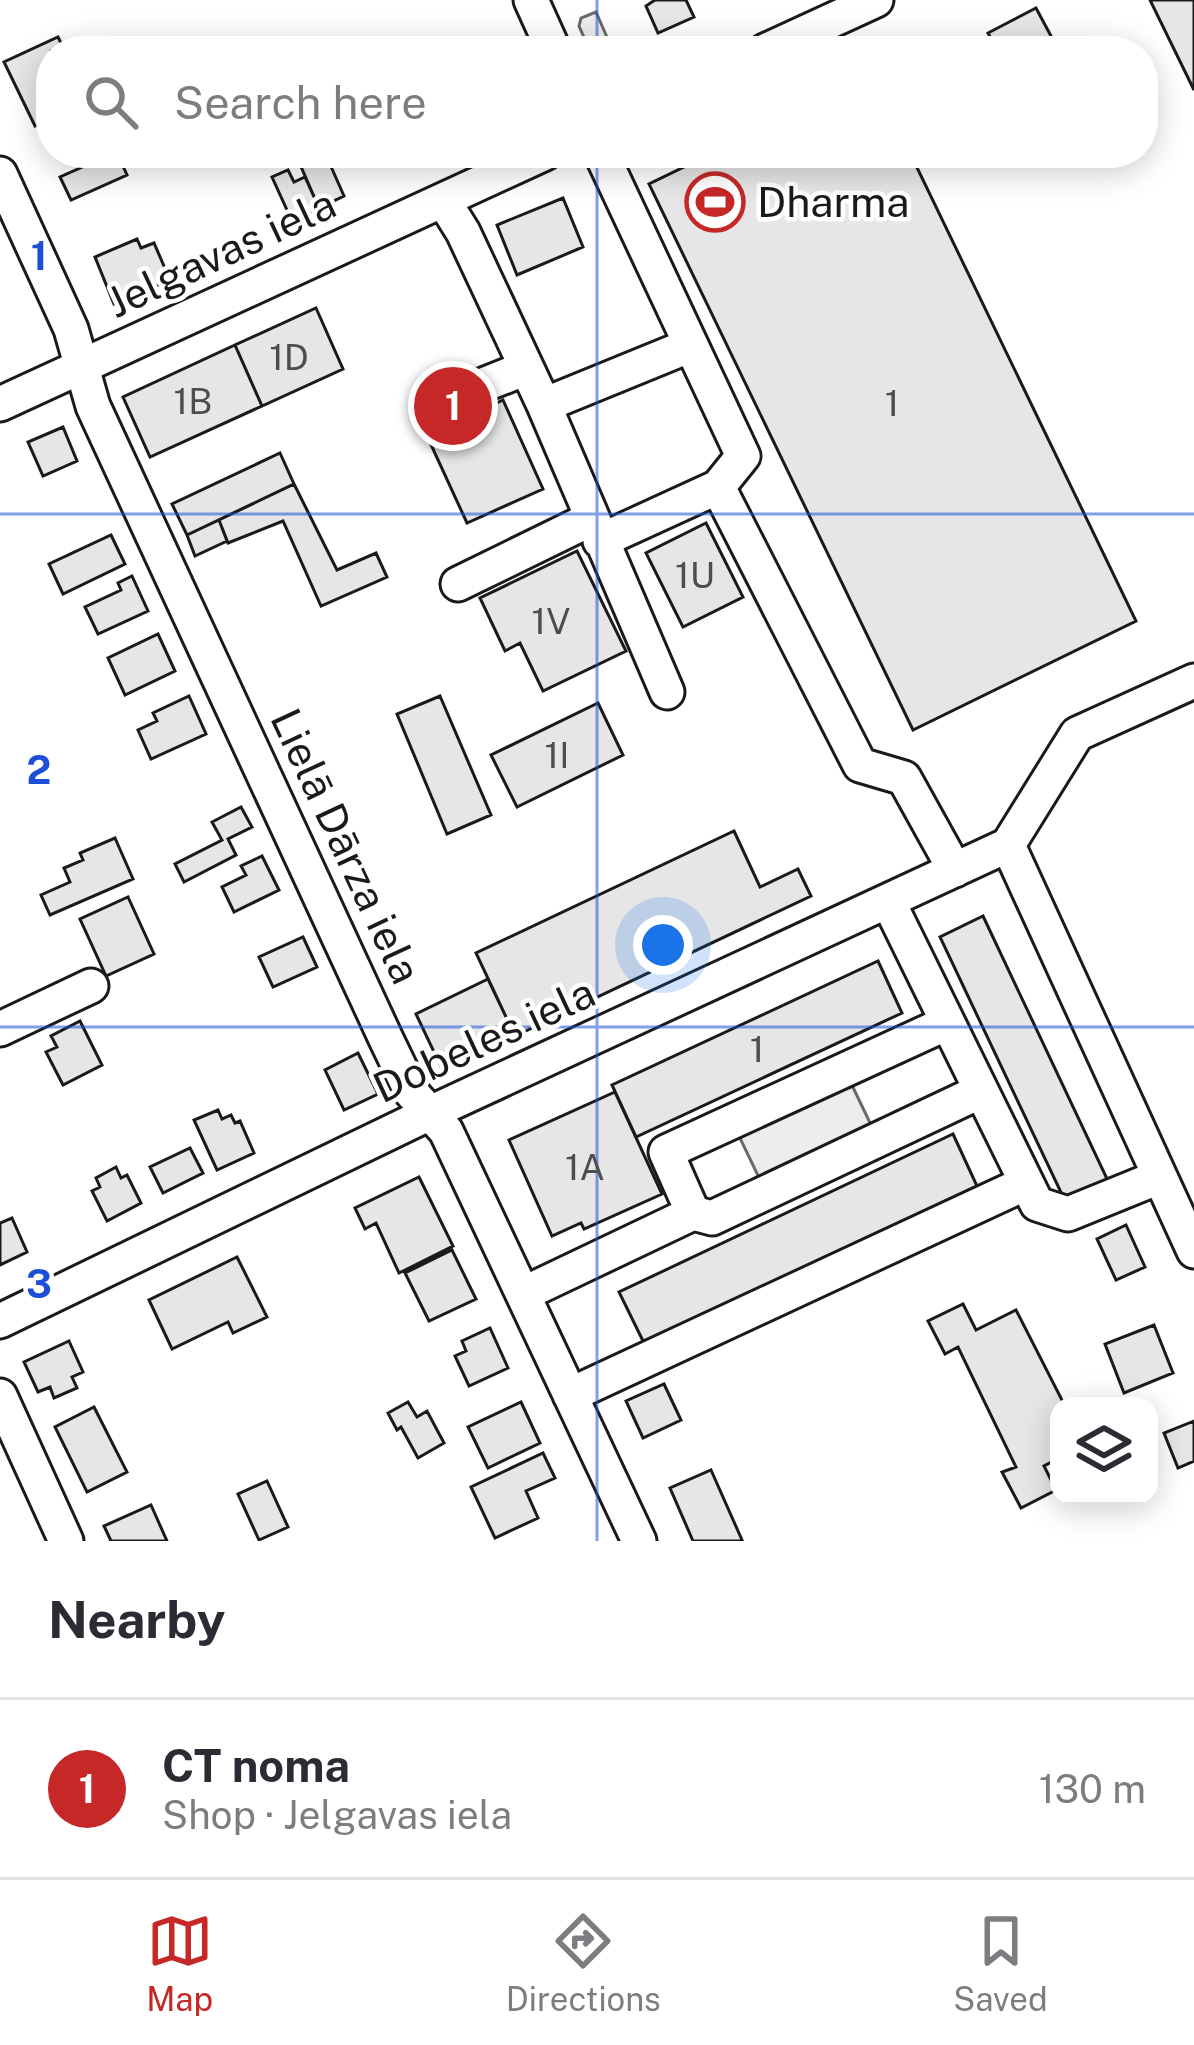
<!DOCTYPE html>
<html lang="en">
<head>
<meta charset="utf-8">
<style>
	body { margin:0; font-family:"Public Sans",sans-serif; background:#f2f2f3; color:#2b2b33 }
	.controls { position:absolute; right:36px; bottom:36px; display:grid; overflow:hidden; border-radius:24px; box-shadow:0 6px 30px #0003 }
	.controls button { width:108px; height:108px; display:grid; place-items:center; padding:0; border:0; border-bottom:3px solid #e1e1e2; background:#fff; color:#2b2b33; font:60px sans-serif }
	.you { position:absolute; left:663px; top:945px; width:42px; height:42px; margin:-30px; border:9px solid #fff; border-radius:50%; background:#1a73e8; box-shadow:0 0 0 18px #1a73e833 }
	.badge { display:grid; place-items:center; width:78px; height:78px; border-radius:50%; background:#c62828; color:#fff; font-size:39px; font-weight:700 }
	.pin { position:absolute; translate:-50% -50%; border:6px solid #fff; box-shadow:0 3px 12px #0006 }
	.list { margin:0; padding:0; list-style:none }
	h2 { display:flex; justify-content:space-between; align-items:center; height:156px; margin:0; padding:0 48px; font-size:51px }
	h2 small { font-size:39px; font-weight:400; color:#7c7c81 }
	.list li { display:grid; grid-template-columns:78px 1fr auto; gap:36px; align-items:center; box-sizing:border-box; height:180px; padding:0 48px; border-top:3px solid #e1e1e2 }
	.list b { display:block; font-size:45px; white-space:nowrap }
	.list p { margin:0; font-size:39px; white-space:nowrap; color:#7c7c81 }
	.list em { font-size:39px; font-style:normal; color:#7c7c81 }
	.icon { flex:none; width:66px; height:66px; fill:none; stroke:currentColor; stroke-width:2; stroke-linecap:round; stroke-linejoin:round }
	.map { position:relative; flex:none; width:1194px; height:1541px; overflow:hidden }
	.search { position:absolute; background:#fff; box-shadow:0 6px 30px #0003; left:36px; right:36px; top:36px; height:132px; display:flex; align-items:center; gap:30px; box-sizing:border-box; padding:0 42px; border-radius:48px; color:#7c7c81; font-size:45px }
	.sheet { height:336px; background:#fff }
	nav { display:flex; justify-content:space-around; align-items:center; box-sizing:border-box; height:168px; border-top:3px solid #e1e1e2; background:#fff; font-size:33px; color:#7c7c81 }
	nav a { display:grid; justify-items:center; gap:6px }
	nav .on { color:#c62828 }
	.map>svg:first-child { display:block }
	.built { fill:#ededed; stroke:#6a6a6a; stroke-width:3 }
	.building { fill:#e6e6e6; stroke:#1a1a1a; stroke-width:3 }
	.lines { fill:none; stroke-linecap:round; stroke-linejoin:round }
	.minor-casing { stroke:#1a1a1a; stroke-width:39 }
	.minor { stroke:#fff; stroke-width:33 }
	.fence { stroke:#1a1a1a; stroke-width:3; stroke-dasharray:15 6; stroke-linecap:butt }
	.grid { fill:none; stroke:#1d4ed8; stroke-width:3; stroke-opacity:0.55 }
	.labels { text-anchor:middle; stroke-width:9; stroke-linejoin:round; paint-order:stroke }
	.number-label { font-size:36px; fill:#4d4d4d }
	.poi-label { font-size:42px; fill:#1a1a1a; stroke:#fff; text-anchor:start }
	.street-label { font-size:42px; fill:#1a1a1a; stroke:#fff }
	.grid-label { font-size:39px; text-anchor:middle; font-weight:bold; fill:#1d4ed8; stroke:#fff; stroke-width:9; stroke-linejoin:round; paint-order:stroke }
</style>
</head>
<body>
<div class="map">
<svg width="1194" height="1541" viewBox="0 0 1194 1541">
	<rect width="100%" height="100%" fill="#fff"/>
	<path class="built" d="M 596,12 L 613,51 L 590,51 L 579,26 L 581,18 Z
		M 849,1079 L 873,1129 L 762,1184 L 738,1134 Z"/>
	<path class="building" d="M 686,0 L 694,17 L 658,33 L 646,6 L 655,0 Z
		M 1150,0 L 1194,0 L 1194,90 Z
		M 1036,8 L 1059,51 L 998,51 L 988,33 Z
		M 58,37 L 65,51 L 51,51 L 51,118 L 35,126 L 4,62 Z
		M 114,153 L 117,153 L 127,175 L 71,200 L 60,177 Z
		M 319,153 L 325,153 L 344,196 L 319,208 L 299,162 Z
		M 713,153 L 910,153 L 1136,621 L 913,730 L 649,184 Z
		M 288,170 L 294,182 L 305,177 L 319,208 L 292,221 L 272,177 Z
		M 563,198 L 583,247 L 517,275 L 497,225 Z
		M 137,239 L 141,248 L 154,243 L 170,280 L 114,304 L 95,257 Z
		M 316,308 L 343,369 L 262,406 L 235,345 Z
		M 235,345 L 262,406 L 150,457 L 123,397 Z
		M 503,400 L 543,489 L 467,523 L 427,436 Z
		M 63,427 L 77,461 L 43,476 L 28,442 Z
		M 280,453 L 294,484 L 187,535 L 172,504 Z
		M 294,484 L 337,570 L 376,553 L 387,577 L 321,606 L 283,521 L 228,543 L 219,520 Z
		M 219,520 L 227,541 L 195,556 L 187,535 Z
		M 706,523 L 743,597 L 683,627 L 646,553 Z
		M 111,535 L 125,564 L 63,594 L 49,564 Z
		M 577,551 L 626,651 L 543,691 L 520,643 L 505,651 L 480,598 Z
		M 132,576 L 148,611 L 98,634 L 85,607 L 121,590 L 118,583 Z
		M 158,634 L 175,671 L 125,695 L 108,658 Z
		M 189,696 L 206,734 L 151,759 L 138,730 L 157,721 L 153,713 Z
		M 440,696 L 491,815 L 447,834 L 397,714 Z
		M 598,703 L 623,755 L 517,807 L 491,755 Z
		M 241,807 L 252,827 L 228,839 L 236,855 L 184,882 L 175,864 L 222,840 L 212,822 Z
		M 734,831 L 760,887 L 798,869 L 811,896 L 515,1036 L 476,953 Z
		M 115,838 L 133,879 L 50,915 L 41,895 L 70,882 L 64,868 L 83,860 L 80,853 Z
		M 262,856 L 279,890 L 234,912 L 222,887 L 246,875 L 241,866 Z
		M 128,897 L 154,954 L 106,976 L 80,919 Z
		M 983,916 L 1109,1183 L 1066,1203 L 940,937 Z
		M 303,937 L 317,967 L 273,987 L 259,957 Z
		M 878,961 L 902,1013 L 636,1137 L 612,1085 Z
		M 488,979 L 515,1036 L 443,1071 L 416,1014 Z
		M 80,1021 L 102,1065 L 63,1085 L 46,1052 L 57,1047 L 51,1036 Z
		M 358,1053 L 378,1094 L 344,1110 L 325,1070 Z
		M 615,1092 L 662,1194 L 584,1229 L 581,1223 L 552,1236 L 509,1140 Z
		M 218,1110 L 222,1119 L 231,1115 L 235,1123 L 240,1121 L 254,1153 L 217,1170 L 194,1120 Z
		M 953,1134 L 977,1186 L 644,1343 L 619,1292 Z
		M 190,1148 L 203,1173 L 163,1193 L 150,1167 Z
		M 116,1167 L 121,1178 L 127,1175 L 141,1203 L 107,1221 L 92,1191 L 100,1187 L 96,1178 Z
		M 419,1177 L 453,1246 L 399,1273 L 376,1223 L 365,1229 L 355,1208 Z
		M 12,1218 L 27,1252 L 0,1265 L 0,1223 Z
		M 1126,1225 L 1145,1267 L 1116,1280 L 1097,1239 Z
		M 452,1250 L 476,1299 L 429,1321 L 405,1273 Z
		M 237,1257 L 267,1317 L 233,1333 L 228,1322 L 172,1349 L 149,1300 Z
		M 963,1304 L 976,1330 L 1016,1310 L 1065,1406 L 1059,1406 L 1059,1458 L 1044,1466 L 1056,1490 L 1021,1508 L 1002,1472 L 1016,1467 L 958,1347 L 945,1354 L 928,1321 Z
		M 1154,1325 L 1173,1373 L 1124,1393 L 1105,1344 Z
		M 490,1328 L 508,1368 L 469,1386 L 455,1356 L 466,1351 L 462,1341 Z
		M 69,1341 L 83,1372 L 72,1377 L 77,1388 L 54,1398 L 50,1387 L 38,1392 L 24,1362 Z
		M 664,1384 L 681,1420 L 643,1438 L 626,1401 Z
		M 408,1402 L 417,1417 L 427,1411 L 444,1443 L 418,1458 L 401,1427 L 397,1430 L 388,1413 Z
		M 521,1402 L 540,1443 L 488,1468 L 468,1427 Z
		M 94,1407 L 127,1472 L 87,1492 L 55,1427 Z
		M 1194,1421 L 1194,1461 L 1178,1468 L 1164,1433 Z
		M 543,1453 L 555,1478 L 526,1491 L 538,1518 L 495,1538 L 471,1487 Z
		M 711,1470 L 742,1540 L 740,1541 L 693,1541 L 670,1488 Z
		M 267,1481 L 288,1527 L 259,1540 L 238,1494 Z
		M 151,1505 L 167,1541 L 111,1541 L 104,1526 Z"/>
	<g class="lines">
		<defs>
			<path id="minor" d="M 531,0 L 554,51
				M 765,51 L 876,0
				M 601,153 L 743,456 L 718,487 L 860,765 L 904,778 L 955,870
				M 0,174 L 71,329 L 93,406 L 386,1039 L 412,1093 L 446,1131 L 639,1541
				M 443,200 L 463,232 L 544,405 L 667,692
				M 458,395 L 526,368
				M 0,404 L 545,153
				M 544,405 L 691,345
				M 600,541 L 718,487
				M 458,584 L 591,519
				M 1008,845 L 1194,1251
				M 1008,845 L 1077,734 L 1194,681
				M 888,901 L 1037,1204 L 1068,1214 L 1159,1177
				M 0,1029 L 91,986
				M 693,1213 L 666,1152 L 947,1023
				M 523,1294 L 693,1213 L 712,1218 L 981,1091
				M 0,1321 L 430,1113 L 1008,845
				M 570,1395 L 1026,1183
				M 0,1396 L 66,1541"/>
		</defs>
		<use href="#minor" class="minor-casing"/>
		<use href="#minor" class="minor"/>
		<path class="fence" d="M 198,262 L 236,245"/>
	</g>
	<path class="grid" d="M 597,0 L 597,51M 597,153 L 597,1541M 0,514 L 1194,514M 0,1027 L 1194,1027"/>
	<defs>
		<symbol id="stadium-ring" viewBox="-11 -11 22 22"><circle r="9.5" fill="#fff" stroke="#c62828" stroke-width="1.5"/><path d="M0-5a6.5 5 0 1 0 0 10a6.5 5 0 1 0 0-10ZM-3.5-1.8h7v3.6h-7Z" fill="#c62828"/></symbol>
	</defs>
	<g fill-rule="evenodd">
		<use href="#stadium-ring" x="682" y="169" width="66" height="66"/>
	</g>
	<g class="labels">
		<g class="number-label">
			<text x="289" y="370">1D</text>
			<text x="193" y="414">1B</text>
			<text x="892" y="416">1</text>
			<text x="695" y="588">1U</text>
			<text x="551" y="634">1V</text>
			<text x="557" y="768">1I</text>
			<text x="757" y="1062">1</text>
			<text x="585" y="1180">1A</text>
		</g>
		<g class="poi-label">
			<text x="757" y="217">Dharma</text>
		</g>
		<g class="street-label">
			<text transform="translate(221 253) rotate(-25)" y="15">Jelgavas iela</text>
			<text transform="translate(346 846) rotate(65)" y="15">Lielā Dārza iela</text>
			<text transform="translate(484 1040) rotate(-25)" y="15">Dobeles iela</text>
		</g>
	</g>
	<g class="grid-label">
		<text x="39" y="270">1</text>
		<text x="39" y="784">2</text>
		<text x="39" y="1298">3</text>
	</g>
</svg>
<div class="controls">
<button><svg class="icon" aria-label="layers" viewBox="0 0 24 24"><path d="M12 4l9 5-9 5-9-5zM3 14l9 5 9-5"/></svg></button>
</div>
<div class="you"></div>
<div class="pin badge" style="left:453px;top:406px">1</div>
<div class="search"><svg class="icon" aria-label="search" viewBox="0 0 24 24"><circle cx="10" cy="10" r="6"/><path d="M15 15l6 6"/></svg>Search here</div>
</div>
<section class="sheet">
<h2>Nearby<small></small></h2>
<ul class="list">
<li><span class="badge">1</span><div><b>CT noma</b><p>Shop · Jelgavas iela</p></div><em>130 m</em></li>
</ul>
</section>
<nav>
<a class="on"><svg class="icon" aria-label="map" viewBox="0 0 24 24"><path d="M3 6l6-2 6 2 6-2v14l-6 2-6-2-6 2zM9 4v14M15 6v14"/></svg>Map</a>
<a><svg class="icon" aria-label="directions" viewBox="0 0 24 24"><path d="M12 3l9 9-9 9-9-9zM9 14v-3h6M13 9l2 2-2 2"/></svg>Directions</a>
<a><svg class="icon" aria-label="saved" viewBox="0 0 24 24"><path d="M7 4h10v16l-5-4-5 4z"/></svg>Saved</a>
</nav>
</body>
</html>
